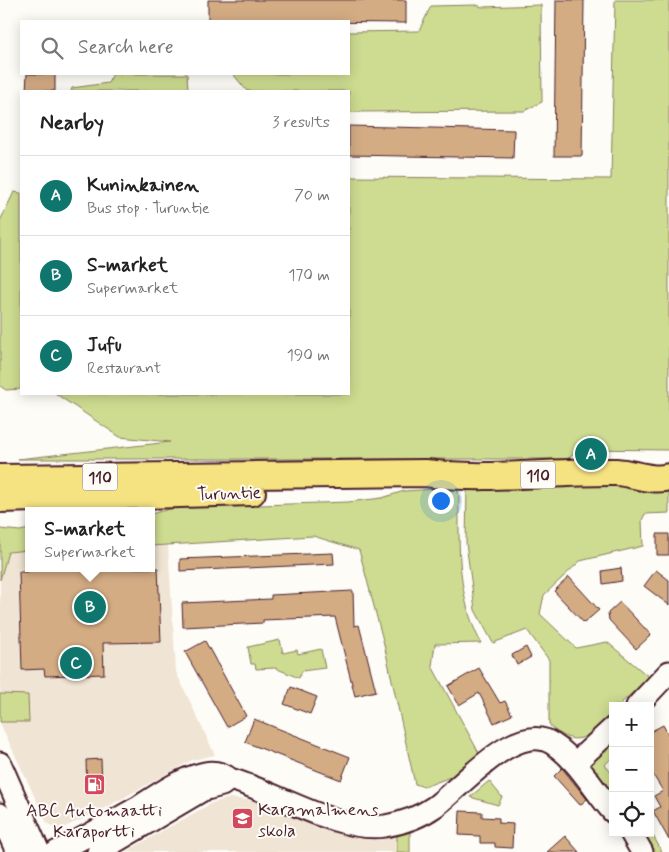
<!DOCTYPE html>
<html lang="en">
<head>
<meta charset="utf-8">
<style>
	body { margin:0; font-family:Mynerve,sans-serif; background:#f2f2f2; color:#222 }
	.controls { position:absolute; right:15px; bottom:15px; display:grid; overflow:hidden; border-radius:0px; box-shadow:0 2px 12px #0003 }
	.controls button { width:45px; height:45px; display:grid; place-items:center; padding:0; border:0; border-bottom:1px solid #e0e0e0; background:#fff; color:#222; font:25px sans-serif }
	.you { position:absolute; left:440px; top:500px; width:18px; height:18px; margin:-12px; border:4px solid #fff; border-radius:50%; background:#1a73e8; box-shadow:0 0 0 8px #1a73e833 }
	.badge { display:grid; place-items:center; width:32px; height:32px; border-radius:50%; background:#0f766e; color:#fff; font-size:16px; font-weight:700 }
	.pin { position:absolute; translate:-50% -50%; border:2px solid #fff; box-shadow:0 1px 5px #0006 }
	.popup { position:absolute; left:25px; top:507px; width:130px; height:65px; box-sizing:border-box; display:grid; place-content:center; border-radius:0px; background:#fff; filter:drop-shadow(0 1px 4px #0005); font-size:16px; white-space:nowrap; color:#767676 }
	.popup b { font-size:19px; color:#222 }
	.popup::after { content:''; position:absolute; left:50%; top:100%; margin-left:-10px; border:10px solid transparent; border-top-color:#fff }
	.list { margin:0; padding:0; list-style:none }
	h2 { display:flex; justify-content:space-between; align-items:center; height:65px; margin:0; padding:0 20px; font-size:21px }
	h2 small { font-size:16px; font-weight:400; color:#767676 }
	.list li { display:grid; grid-template-columns:32px 1fr auto; gap:15px; align-items:center; box-sizing:border-box; height:80px; padding:0 20px; border-top:1px solid #e0e0e0 }
	.list b { display:block; font-size:19px; white-space:nowrap }
	.list p { margin:0; font-size:16px; white-space:nowrap; color:#767676 }
	.list em { font-size:16px; font-style:normal; color:#767676 }
	.icon { flex:none; width:28px; height:28px; fill:none; stroke:currentColor; stroke-width:2; stroke-linecap:round; stroke-linejoin:round }
	.map { position:relative; flex:none; width:669px; height:852px; overflow:hidden }
	.search { position:absolute; background:#fff; box-shadow:0 2px 12px #0003; left:20px; top:20px; width:330px; height:55px; display:flex; align-items:center; gap:12px; box-sizing:border-box; padding:0 18px; border-radius:0px; color:#767676; font-size:19px }
	.panel { position:absolute; background:#fff; box-shadow:0 2px 12px #0003; left:20px; top:90px; width:330px; height:305px; border-radius:0px }
	.map>svg:first-child { display:block }
	.built { fill:#f0e4d4 }
	.green { fill:#cddc90; stroke:#8c7e5e }
	.building { fill:#d3ac84; stroke:#4a1f2b }
	.lines { fill:none; stroke-linecap:round; stroke-linejoin:round }
	.minor-casing { stroke:#4a1f2b; stroke-width:25 }
	.major-casing { stroke:#4a1f2b; stroke-width:30 }
	.minor { stroke:#fdfcf7; stroke-width:21 }
	.major { stroke:#f5e382; stroke-width:26 }
	.labels { text-anchor:middle; stroke-width:4; stroke-linejoin:round; paint-order:stroke }
	.shield { fill:#fdfcf7; stroke:#806168; stroke-width:1 }
	.shield-label { font-size:16px; font-weight:bold; fill:#4a1f2b }
	.street-label { font-size:18px; fill:#4a1f2b; stroke:#fdfcf7 }
	.poi-label { font-size:18px; fill:#4a1f2b; stroke:#fdfcf7; text-anchor:start }
</style>
</head>
<body>
<div class="map">
<svg width="669" height="852" viewBox="0 0 669 852">
	<rect width="100%" height="100%" fill="#fdfcf7"/>
	<filter id="ink" filterUnits="userSpaceOnUse"><feTurbulence type="fractalNoise" baseFrequency=".02" numOctaves="2"/><feDisplacementMap in="SourceGraphic" scale="10" xChannelSelector="R" yChannelSelector="G"/><feConvolveMatrix kernelMatrix="1 2 1 2 8 2 1 2 1" color-interpolation-filters="sRGB"/></filter>
	<g filter="url(#ink)">
		<path class="built" d="M 168,545 L 176,672 L 215,755 L 192,760 L 94,814 L 58,830 L 47,823 L 0,723 L 0,580 L 8,552 L 29,550 L 29,568 L 151,568 L 151,546 Z
			M 230,798 L 256,801 L 343,835 L 379,840 L 397,836 L 397,852 L 125,852 L 212,803 Z"/>
		<path class="green" d="M 615,0 L 669,0 L 669,450 L 581,449 L 567,459 L 18,459 L 170,442 L 120,437 L 56,394 L 349,394 L 349,177 L 611,179 Z
			M 477,5 L 482,7 L 541,5 L 542,102 L 524,111 L 349,112 L 349,91 L 247,91 L 233,74 L 349,74 L 349,32 L 419,31 L 431,6 Z
			M 113,74 L 187,74 L 188,91 L 71,91 L 72,88 L 108,83 Z
			M 14,192 L 21,193 L 21,389 L 6,390 L 0,386 L 0,221 Z
			M 655,483 L 669,487 L 669,513 L 645,514 L 642,520 L 643,546 L 580,561 L 544,595 L 540,614 L 576,648 L 607,642 L 649,677 L 618,706 L 613,706 L 613,711 C 597,726 584,749 561,734 C 556,731 552,729 549,724 L 549,660 L 527,630 L 493,643 L 475,610 L 466,543 L 467,487 Z
			M 452,488 L 458,491 L 459,498 C 459,549 457,597 481,643 L 435,644 L 432,666 L 479,753 L 453,776 L 424,787 L 415,784 L 384,644 L 359,550 L 313,536 L 151,546 L 151,514 L 173,508 L 348,502 L 382,498 L 404,491 Z
			M 0,529 L 20,531 L 29,529 L 29,550 L 8,552 L 0,580 Z
			M 280,640 L 283,653 L 297,650 L 298,654 L 321,649 L 325,668 L 302,671 L 299,678 L 275,668 L 256,669 L 255,664 L 251,664 L 248,647 Z
			M 0,694 L 28,695 L 29,722 L 0,722 Z
			M 613,736 L 613,756 L 605,765 L 613,775 L 613,802 L 604,799 L 589,763 Z
			M 489,781 L 502,797 L 498,805 L 470,797 Z
			M 650,830 L 662,852 L 649,852 L 638,833 L 650,833 Z
			M 410,831 L 410,852 L 397,852 L 397,836 Z"/>
		<path class="building" d="M 208,0 L 406,0 L 406,23 L 208,21 Z
			M 556,0 L 584,0 L 582,156 L 554,156 Z
			M 27,74 L 55,74 L 55,91 L 26,91 Z
			M 349,126 L 514,130 L 513,158 L 349,155 Z
			M 657,534 L 669,534 L 669,555 L 657,555 Z
			M 333,553 L 334,564 L 180,571 L 180,559 Z
			M 28,568 L 158,568 L 161,642 L 103,643 L 104,674 L 45,676 L 44,669 L 22,670 L 19,572 L 28,572 Z
			M 621,568 L 622,581 L 603,584 L 602,571 Z
			M 656,570 L 669,580 L 669,605 L 644,586 Z
			M 569,577 L 599,610 L 584,623 L 554,591 Z
			M 353,591 L 354,626 L 359,625 L 376,691 L 355,696 L 335,617 L 263,620 L 263,623 L 183,627 L 182,603 L 271,599 L 271,595 Z
			M 620,602 L 651,635 L 636,649 L 609,620 L 608,613 Z
			M 205,641 L 246,716 L 227,727 L 185,652 Z
			M 526,647 L 531,657 L 517,665 L 512,655 Z
			M 479,668 L 500,703 L 505,701 L 512,715 L 494,723 L 479,693 L 459,705 L 448,686 Z
			M 291,687 L 317,697 L 310,714 L 284,704 Z
			M 254,719 L 350,757 L 341,780 L 245,742 Z
			M 663,725 L 669,736 L 669,840 L 653,811 L 660,807 L 654,796 L 663,791 L 650,770 L 650,732 Z
			M 101,759 L 102,789 L 87,790 L 86,760 Z
			M 562,768 L 587,799 L 580,805 L 554,776 Z
			M 460,811 L 482,812 L 482,817 L 499,818 L 499,823 L 513,824 L 512,848 L 495,847 L 495,843 L 480,843 L 480,836 L 459,835 Z
			M 565,836 L 579,852 L 547,852 Z"/>
		<g class="lines">
			<defs>
				<path id="minor" d="M 637,706 L 669,672
					M 0,763 L 39,852
					M 575,763 L 613,728
					M 0,814 L 17,852
					M 631,833 L 642,852
					M 56,852 C 85,838 112,822 140,806 C 160,793 181,778 205,773 C 215,771 222,773 230,779 C 276,792 338,833 385,826 C 402,823 420,817 434,807 C 462,787 517,719 553,744 C 579,761 593,790 613,812
					M 98,852 L 203,790 L 222,785 L 230,779"/>
				<path id="major" d="M 0,478 L 425,473 C 489,481 553,471 616,472 C 634,473 651,482 669,477
					M 0,499 L 252,492"/>
			</defs>
			<use href="#minor" class="minor-casing"/>
			<use href="#major" class="major-casing"/>
			<use href="#minor" class="minor"/>
			<use href="#major" class="major"/>
		</g>
	</g>
	<defs>
		<symbol id="fuel-square" viewBox="-11 -11 22 22"><rect x="-9" y="-9" width="18" height="18" rx="4" fill="#d1495b" stroke="#fdfcf7"/><path d="M-5.5-6h7V0h2V4h1.3V-2.5L3-4.5l.8-.8L6-3V5H2.5V1h-1V6h-7ZM-4.2-4.7v3.2H.2V-4.7Z" fill="#fff"/></symbol>
		<symbol id="school-square" viewBox="-11 -11 22 22"><rect x="-9" y="-9" width="18" height="18" rx="4" fill="#d1495b" stroke="#fdfcf7"/><path d="M0-5L7-2L0 1L-7-2ZM-4 1L0 2.5L4 1V4Q0 6-4 4Z" fill="#fff"/></symbol>
	</defs>
	<g fill-rule="evenodd">
		<use href="#fuel-square" x="82" y="772" width="25" height="25"/>
		<use href="#school-square" x="230" y="806" width="25" height="25"/>
	</g>
	<g class="labels">
		<g class="shield">
			<rect x="520.5" y="461.5" width="35" height="27" rx="4"/>
			<rect x="82.5" y="463.5" width="35" height="27" rx="4"/>
		</g>
		<g class="shield-label">
			<text x="538" y="481">110</text>
			<text x="100" y="483">110</text>
		</g>
		<g class="street-label">
			<text transform="translate(229 493) rotate(-2)" y="6">Turuntie</text>
		</g>
		<g class="poi-label">
			<text x="258" y="815">Karamalmens<tspan x="258" dy="21">skola</tspan></text>
			<text x="94" y="816" text-anchor="middle">ABC Automaatti<tspan x="94" dy="21">Karaportti</tspan></text>
		</g>
	</g>
</svg>
<div class="controls">
<button>+</button>
<button>−</button>
<button><svg class="icon" aria-label="locate" viewBox="0 0 24 24"><circle cx="12" cy="12" r="6"/><path d="M12 2v4M12 18v4M2 12h4M18 12h4"/></svg></button>
</div>
<div class="you"></div>
<div class="pin badge" style="left:591px;top:454px">A</div>
<div class="pin badge" style="left:90px;top:607px">B</div>
<div class="popup"><b>S-market</b>Supermarket</div>
<div class="pin badge" style="left:76px;top:663px">C</div>
<div class="search"><svg class="icon" aria-label="search" viewBox="0 0 24 24"><circle cx="10" cy="10" r="6"/><path d="M15 15l6 6"/></svg>Search here</div>
<section class="panel">
<h2>Nearby<small>3 results</small></h2>
<ul class="list">
<li><span class="badge">A</span><div><b>Kuninkainen</b><p>Bus stop · Turuntie</p></div><em>70 m</em></li>
<li><span class="badge">B</span><div><b>S-market</b><p>Supermarket</p></div><em>170 m</em></li>
<li><span class="badge">C</span><div><b>Jufu</b><p>Restaurant</p></div><em>190 m</em></li>
</ul>
</section>
</div>
</body>
</html>
